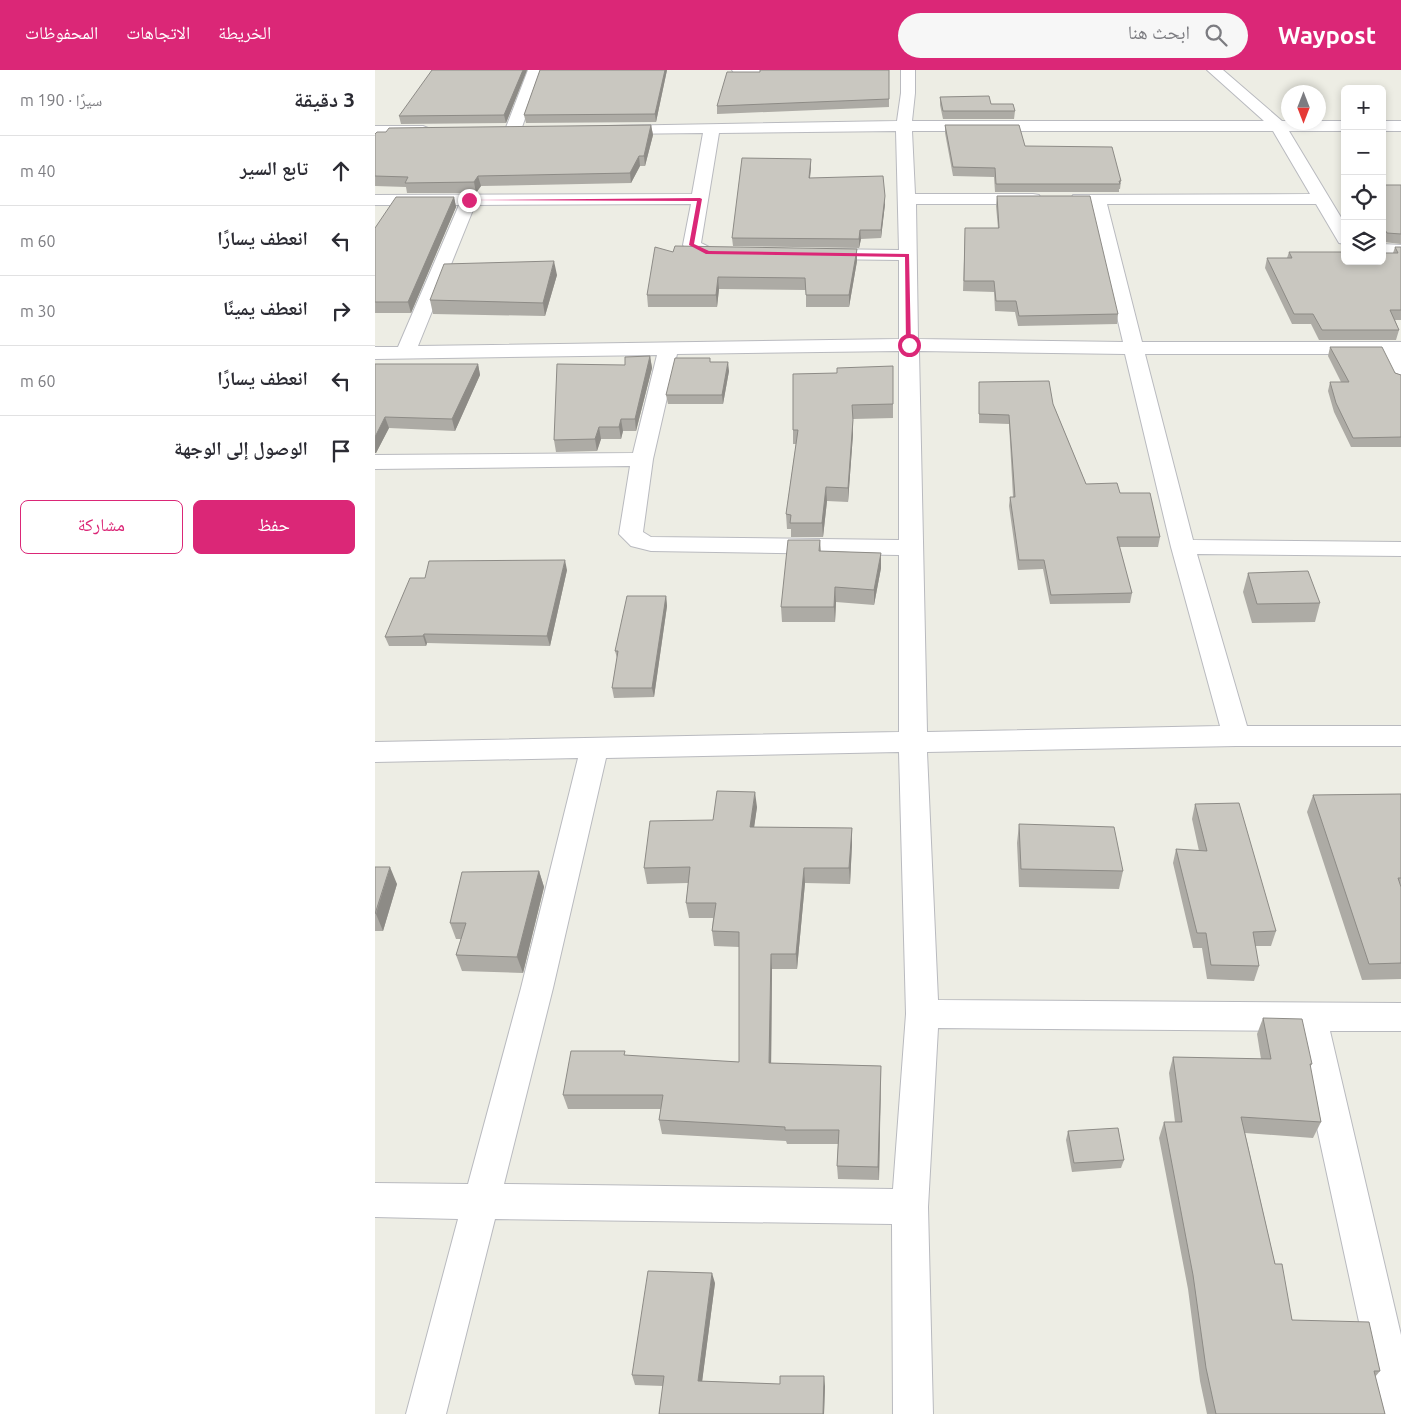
<!DOCTYPE html>
<html lang="ar">
<head>
<meta charset="utf-8">
<style>
	body { margin:0; font-family:Ubuntu,"Noto Naskh Arabic",sans-serif; background:#f7f7f7; color:#2b2b33; direction:rtl }
	.controls { position:absolute; right:15px; top:15px; display:grid; overflow:hidden; border-radius:8px; box-shadow:0 2px 8px #0003 }
	.controls button { width:45px; height:45px; display:grid; place-items:center; padding:0; border:0; border-bottom:1px solid #e1e1e2; background:#fff; color:#2b2b33; font:25px sans-serif }
	.compass { position:absolute; left:906px; top:15px; width:45px; height:45px; border-radius:50%; background:#fff; box-shadow:0 2px 8px #0003; rotate:180deg }
	.stop { position:absolute; width:15px; height:15px; margin:-11px; border:4px solid #db2777; border-radius:50%; background:#fff }
	.stop.end { background:#db2777; border-color:#fff; box-shadow:0 1px 5px #0008 }
	.list { margin:0; padding:0; list-style:none }
	h2 { display:flex; justify-content:space-between; align-items:center; height:65px; margin:0; padding:0 20px; font-size:21px }
	h2 small { font-size:16px; font-weight:400; color:#7c7c81 }
	.list li { display:grid; grid-template-columns:32px 1fr auto; gap:15px; align-items:center; box-sizing:border-box; height:70px; padding:0 20px; border-top:1px solid #e1e1e2 }
	.list b { display:block; font-size:19px; white-space:nowrap }
	.list em { font-size:16px; font-style:normal; color:#7c7c81 }
	.actions { display:flex; gap:10px; padding:15px 20px }
	.actions a { flex:1; padding:11px 0; border:1px solid #db2777; border-radius:8px; text-align:center; font-size:18px; color:#db2777 }
	.actions .main { background:#db2777; color:#fff }
	.icon { flex:none; width:28px; height:28px; fill:none; stroke:currentColor; stroke-width:2; stroke-linecap:round; stroke-linejoin:round }
	.map { position:relative; flex:none; width:1026px; height:1344px; overflow:hidden; direction:ltr }
	header { display:flex; align-items:center; gap:30px; box-sizing:border-box; height:70px; padding:0 25px; background:#db2777; color:#fff }
	header strong { font-size:24px }
	nav { display:flex; gap:28px; margin-inline-start:auto; font-size:18px }
	.search { width:350px; height:45px; background:#f7f7f7; display:flex; align-items:center; gap:12px; box-sizing:border-box; padding:0 18px; border-radius:28px; color:#7c7c81; font-size:19px }
	main { display:flex }
	aside { flex:1; background:#fff }
	.map>svg:first-child { display:block }
	.lines { fill:none; stroke-linecap:round; stroke-linejoin:round }
	.minor-casing { stroke:#b9babf; stroke-width:2 }
	.minor { fill:#fff; fill-rule:evenodd }
	.wall { fill:#adaba5 }
	.shaded-wall { fill:#8d8b86 }
	.building { fill:#c9c7c0; stroke:#8d8b86 }
	.route { fill:#db2777 }
</style>
</head>
<body>
<header>
<strong>Waypost</strong>
<div class="search"><svg class="icon" aria-label="search" viewBox="0 0 24 24"><circle cx="10" cy="10" r="6"/><path d="M15 15l6 6"/></svg>ابحث هنا</div>
<nav><a>الخريطة</a><a>الاتجاهات</a><a>المحفوظات</a></nav>
</header>
<main>
<div class="map">
<svg width="1026" height="1344" viewBox="0 0 1026 1344">
	<rect width="100%" height="100%" fill="#edede4"/>
	<g class="lines">
		<defs>
			<path id="minor" d="M 153,0 L 167,0 L 146,60 L 143,63 L 133,63 L 130,60 Z
				M 357,0 L 427,0 L 428,1 L 426,4 L 421,5 L 364,4 L 359,3 Z
				M 526,0 L 540,0 L 540,23 L 537,51 L 889,51 L 832,0 L 848,0 L 907,51 L 970,51 L 970,61 L 914,61 L 970,154 L 970,174 L 964,173 L 941,134 L 732,134 L 767,272 L 1026,272 L 1026,313 L 1019,311 L 1005,284 L 770,284 L 818,470 L 1026,472 L 1026,486 L 822,484 L 872,656 L 1026,656 L 1026,676 L 861,676 L 552,682 L 563,930 L 1026,933 L 1026,961 L 955,961 L 1026,1265 L 1026,1344 L 1004,1344 L 921,961 L 563,958 L 553,1137 L 558,1344 L 518,1344 L 517,1154 L 120,1149 L 71,1344 L 31,1344 L 83,1149 L 0,1147 L 0,1113 L 93,1114 L 146,918 L 203,688 L 0,692 L 0,672 L 524,662 L 524,485 L 276,481 L 256,476 L 244,464 L 255,396 L 0,399 L 0,385 L 258,383 L 282,285 L 0,289 L 0,277 L 23,277 L 84,135 L 0,135 L 0,125 L 317,124 L 328,63 L 239,64 L 234,62 L 231,59 L 234,56 L 522,51 L 526,23 ZM 521,61 L 524,180 L 444,179 L 438,180 L 435,184 L 438,188 L 444,189 L 524,190 L 524,269 L 43,276 L 100,135 L 316,134 L 308,175 C 318,190 344,191 360,187 L 363,183 L 360,179 L 336,178 L 326,173 L 344,63 ZM 537,61 L 898,61 L 935,124 L 698,125 L 696,129 L 698,133 L 715,134 L 748,272 L 543,269 L 541,134 L 658,134 L 664,133 L 666,129 L 664,125 L 658,124 L 540,124 ZM 524,281 L 524,470 L 276,467 L 268,462 L 278,389 L 302,284 ZM 544,281 L 750,284 L 796,477 L 845,656 L 552,662 ZM 524,682 L 531,944 L 518,1119 L 129,1114 L 178,918 L 231,688 Z
				M 1007,51 L 1026,51 L 1026,61 L 1007,61 Z
				M 0,56 L 48,56 L 53,58 L 56,61 L 53,64 L 48,66 L 0,66 Z
				M 1007,174 L 1026,175 L 1026,185 L 1007,184 Z"/>
		</defs>
		<use href="#minor" class="minor-casing"/>
		<use href="#minor" class="minor"/>
	</g>
	<path class="wall" d="M 152,0 L 131,53 L 26,54 L 24,46 Z
		M 165,0 L 292,0 L 281,52 L 151,53 L 149,45 Z
		M 514,0 L 514,37 L 342,44 L 342,36 Z
		M 565,27 L 616,34 L 640,41 L 639,49 L 568,49 L 565,35 Z
		M 276,55 L 278,65 L 270,96 L 265,96 L 256,113 L 106,116 L 101,123 L 32,123 L 31,117 L 0,116 L 0,64 Z
		M 570,55 L 650,76 L 746,111 L 745,119 L 744,119 L 744,122 L 620,122 L 619,107 L 578,106 L 570,63 Z
		M 436,89 L 436,97 L 435,108 L 510,134 L 506,168 L 486,169 L 484,178 L 358,176 L 357,168 Z
		M 1007,115 L 1026,115 L 1026,174 L 1009,172 L 1007,169 Z
		M 622,126 L 743,244 L 742,254 L 643,256 L 640,242 L 620,241 L 619,222 L 588,221 L 590,158 L 623,158 L 621,136 Z
		M 79,127 L 81,137 L 36,243 L 0,243 L 0,158 Z
		M 1020,177 L 1026,177 L 1026,250 L 1020,250 L 1024,260 L 1021,270 L 944,270 L 936,254 L 917,254 L 890,198 L 892,188 L 912,188 L 914,182 L 1018,183 Z
		M 482,179 L 482,191 L 474,237 L 431,237 L 431,220 L 344,219 L 342,237 L 273,237 L 272,225 L 298,182 Z
		M 182,205 L 170,246 L 58,244 L 55,230 Z
		M 955,277 L 1026,305 L 1026,377 L 976,377 L 959,342 L 953,321 L 955,312 L 966,312 L 953,286 Z
		M 275,286 L 277,298 L 261,361 L 248,361 L 246,369 L 226,369 L 222,381 L 181,382 L 179,370 L 250,295 Z
		M 336,292 L 354,301 L 348,334 L 293,334 L 291,325 Z
		M 0,294 L 103,294 L 105,305 L 80,361 L 14,358 L 1,383 L 0,383 Z
		M 518,296 L 518,348 L 478,349 L 478,364 L 473,432 L 452,431 L 448,467 L 416,467 L 416,459 L 412,459 L 411,444 L 421,374 L 418,374 L 418,360 L 462,303 Z
		M 604,312 L 678,334 L 711,414 L 745,423 L 785,467 L 783,477 L 744,477 L 757,523 L 755,533 L 675,534 L 668,499 L 643,500 L 634,436 L 635,427 L 638,427 L 634,354 L 604,353 Z
		M 445,470 L 446,481 L 506,483 L 506,498 L 499,535 L 461,532 L 460,552 L 407,552 L 406,537 Z
		M 192,500 L 175,576 L 52,573 L 51,576 L 14,576 L 10,567 L 50,508 Z
		M 873,503 L 945,533 L 940,552 L 877,553 L 868,522 Z
		M 291,526 L 292,536 L 279,627 L 239,628 L 237,618 L 242,588 L 240,581 Z
		M 1026,724 L 1026,909 L 987,910 L 932,742 L 938,725 Z
		M 820,734 L 901,861 L 896,876 L 880,876 L 884,896 L 879,911 L 832,909 L 827,878 L 818,878 L 798,793 L 801,779 L 824,781 L 817,749 Z
		M 382,737 L 379,757 L 477,758 L 477,774 L 475,814 L 430,813 L 422,899 L 397,899 L 396,993 L 506,996 L 504,1110 L 463,1109 L 462,1096 L 463,1074 L 412,1074 L 411,1071 L 287,1064 L 284,1050 L 286,1039 L 193,1039 L 188,1025 L 251,986 L 364,992 L 364,877 L 339,876 L 337,861 L 338,848 L 314,848 L 311,833 L 313,813 L 272,814 L 269,798 L 338,750 Z
		M 644,754 L 748,801 L 744,819 L 644,817 L 642,773 Z
		M 0,797 L 22,814 L 8,861 L 0,861 Z
		M 164,801 L 169,817 L 148,903 L 87,901 L 81,885 L 86,869 L 81,869 L 75,853 Z
		M 888,948 L 937,994 L 935,997 L 946,1052 L 938,1068 L 870,1063 L 900,1194 L 917,1250 L 1005,1301 L 1000,1307 L 1010,1344 L 832,1344 L 825,1311 L 813,1219 L 784,1068 L 789,1052 L 800,1052 L 794,1003 L 798,987 L 886,989 L 882,964 Z
		M 693,1061 L 749,1090 L 746,1098 L 697,1102 L 691,1070 Z
		M 340,1213 L 327,1311 L 450,1316 L 449,1344 L 284,1344 L 288,1316 L 260,1315 L 257,1305 Z"/>
	<path class="shaded-wall" d="M 148,0 L 152,0 L 131,53 L 129,45 Z
		M 290,0 L 292,0 L 281,52 L 280,44 Z
		M 276,55 L 278,65 L 270,96 L 269,86 Z
		M 264,86 L 265,96 L 256,113 L 255,103 Z
		M 436,89 L 436,97 L 434,117 L 434,108 Z
		M 103,106 L 106,116 L 101,123 L 99,112 Z
		M 510,126 L 510,134 L 506,168 L 506,160 Z
		M 79,127 L 81,137 L 36,243 L 33,232 Z
		M 485,160 L 486,169 L 484,178 L 484,169 Z
		M 482,179 L 482,191 L 474,237 L 474,225 Z
		M 179,191 L 182,205 L 170,246 L 168,233 Z
		M 343,207 L 344,219 L 342,237 L 341,225 Z
		M 275,286 L 277,298 L 261,361 L 260,349 Z
		M 353,292 L 354,301 L 348,334 L 347,325 Z
		M 103,294 L 105,305 L 80,361 L 77,349 Z
		M 10,347 L 14,358 L 1,383 L 0,383 L 0,367 Z
		M 246,349 L 248,361 L 246,369 L 244,357 Z
		M 478,350 L 478,364 L 473,432 L 473,418 Z
		M 224,357 L 226,369 L 222,381 L 220,369 Z
		M 451,417 L 452,431 L 448,467 L 447,453 Z
		M 506,483 L 506,498 L 499,535 L 499,520 Z
		M 190,490 L 192,500 L 175,576 L 172,566 Z
		M 460,517 L 461,532 L 460,552 L 459,537 Z
		M 291,526 L 292,536 L 279,627 L 277,618 Z
		M 49,564 L 52,573 L 51,576 L 48,566 Z
		M 380,722 L 382,737 L 377,772 L 375,757 Z
		M 477,758 L 477,774 L 475,814 L 474,798 Z
		M 15,797 L 22,814 L 8,861 L 1,844 Z
		M 429,798 L 430,813 L 422,899 L 421,884 Z
		M 164,801 L 169,817 L 148,903 L 142,887 Z
		M 396,884 L 397,899 L 396,1007 L 394,993 Z
		M 506,996 L 506,1010 L 504,1110 L 503,1097 Z
		M 337,1203 L 340,1213 L 326,1320 L 323,1311 Z
		M 449,1306 L 450,1316 L 449,1344 L 448,1344 Z"/>
	<path class="building" d="M 57,0 L 148,0 L 129,45 L 24,46 Z
		M 165,0 L 290,0 L 280,44 L 149,45 Z
		M 385,0 L 514,0 L 514,29 L 342,36 L 352,2 L 385,2 Z
		M 614,26 L 616,34 L 638,34 L 640,41 L 568,41 L 565,27 Z
		M 276,55 L 269,86 L 264,86 L 255,103 L 103,106 L 99,112 L 30,113 L 33,107 L 0,106 L 0,64 L 2,62 L 11,62 L 14,58 Z
		M 570,55 L 644,55 L 650,76 L 737,77 L 746,111 L 744,111 L 745,114 L 621,114 L 620,98 L 578,97 Z
		M 367,88 L 436,89 L 434,108 L 508,106 L 510,126 L 506,160 L 485,160 L 484,169 L 357,168 Z
		M 1007,115 L 1026,115 L 1026,164 L 1012,163 L 1007,155 Z
		M 622,126 L 715,126 L 743,244 L 644,246 L 641,231 L 621,231 L 619,211 L 589,211 L 590,158 L 624,158 Z
		M 21,127 L 79,127 L 33,232 L 0,232 L 0,158 Z
		M 300,176 L 482,179 L 474,225 L 431,225 L 430,208 L 343,207 L 341,225 L 272,225 L 280,177 L 298,182 Z
		M 1020,177 L 1026,177 L 1026,240 L 1015,240 L 1024,260 L 947,260 L 938,244 L 919,244 L 892,188 L 917,188 L 914,182 L 970,182 L 970,191 L 1007,191 L 1007,183 L 1023,183 Z
		M 179,191 L 168,233 L 55,230 L 69,194 Z
		M 955,277 L 1007,277 L 1020,303 L 1026,305 L 1026,367 L 978,368 L 961,333 L 955,312 L 974,312 Z
		M 275,286 L 260,349 L 246,349 L 244,357 L 224,357 L 220,369 L 179,370 L 182,294 L 250,295 L 250,287 Z
		M 300,288 L 335,288 L 335,292 L 353,292 L 347,325 L 291,325 Z
		M 0,294 L 103,294 L 77,349 L 10,347 L 0,367 Z
		M 518,296 L 518,334 L 477,335 L 478,350 L 473,418 L 451,417 L 447,453 L 415,453 L 416,445 L 411,444 L 423,360 L 418,360 L 418,304 L 462,303 L 462,298 Z
		M 674,311 L 678,334 L 711,414 L 742,413 L 745,423 L 775,423 L 785,467 L 742,467 L 757,523 L 676,525 L 669,490 L 644,490 L 635,427 L 640,427 L 634,345 L 604,344 L 604,312 Z
		M 413,470 L 445,470 L 444,481 L 506,483 L 499,520 L 460,517 L 459,537 L 406,537 Z
		M 190,490 L 172,566 L 49,564 L 48,566 L 10,567 L 35,508 L 50,508 L 54,491 Z
		M 933,501 L 945,533 L 882,534 L 873,503 Z
		M 252,526 L 291,526 L 277,618 L 237,618 L 243,581 L 240,581 Z
		M 342,721 L 380,722 L 375,757 L 477,758 L 474,798 L 429,798 L 421,884 L 396,884 L 394,993 L 506,996 L 503,1097 L 462,1096 L 464,1060 L 410,1060 L 410,1057 L 284,1050 L 288,1025 L 188,1025 L 196,981 L 250,981 L 249,985 L 364,992 L 364,862 L 337,861 L 341,833 L 311,833 L 315,797 L 269,798 L 275,751 L 338,750 Z
		M 1026,724 L 1026,808 L 1023,808 L 1026,817 L 1026,893 L 994,894 L 938,725 Z
		M 864,733 L 901,861 L 878,862 L 884,896 L 836,895 L 831,863 L 822,863 L 801,779 L 832,781 L 820,734 Z
		M 644,754 L 739,757 L 748,801 L 646,799 Z
		M 0,797 L 15,797 L 0,844 Z
		M 164,801 L 142,887 L 81,885 L 91,853 L 75,853 L 87,802 Z
		M 888,948 L 927,949 L 937,994 L 935,994 L 946,1052 L 866,1047 L 900,1194 L 907,1194 L 917,1250 L 994,1252 L 1005,1301 L 999,1301 L 1010,1344 L 841,1344 L 831,1298 L 818,1205 L 789,1052 L 807,1052 L 798,987 L 896,989 Z
		M 743,1058 L 749,1090 L 699,1093 L 693,1061 Z
		M 273,1201 L 337,1203 L 323,1311 L 405,1314 L 405,1306 L 449,1306 L 448,1344 L 284,1344 L 289,1306 L 257,1305 Z"/>
	<path class="route" d="M 325,128 L 327,129 L 319,174 L 334,181 L 534,184 L 536,277 L 531,275 L 530,187 L 331,184 L 314,175 L 322,131 L 92,130 Z"/>
</svg>
<div class="controls">
<button>+</button>
<button>−</button>
<button><svg class="icon" aria-label="locate" viewBox="0 0 24 24"><circle cx="12" cy="12" r="6"/><path d="M12 2v4M12 18v4M2 12h4M18 12h4"/></svg></button>
<button><svg class="icon" aria-label="layers" viewBox="0 0 24 24"><path d="M12 4l9 5-9 5-9-5zM3 14l9 5 9-5"/></svg></button>
</div>
<svg class="compass" viewBox="-18 -18 36 36"><path d="M0-13l5 13h-10z" fill="#e53935"/><path d="M0 13l5-13h-10z" fill="#7c7c81"/></svg>
<div class="stop" style="left:534px;top:275px"></div>
<div class="stop end" style="left:94px;top:130px"></div>
</div>
<aside>
<h2>3 دقيقة<small>سيرًا · 190 m</small></h2>
<ul class="list">
<li><svg class="icon" aria-label="ahead" viewBox="0 0 24 24"><path d="M12 20V5M6 11l6-6 6 6"/></svg><div><b>تابع السير</b></div><em>40 m</em></li>
<li><svg class="icon" aria-label="left" viewBox="0 0 24 24"><path d="M17 20v-9H6M10 6l-5 5 5 5"/></svg><div><b>انعطف يسارًا</b></div><em>60 m</em></li>
<li><svg class="icon" aria-label="right" viewBox="0 0 24 24"><path d="M7 20v-9h11M14 6l5 5-5 5"/></svg><div><b>انعطف يمينًا</b></div><em>30 m</em></li>
<li><svg class="icon" aria-label="left" viewBox="0 0 24 24"><path d="M17 20v-9H6M10 6l-5 5 5 5"/></svg><div><b>انعطف يسارًا</b></div><em>60 m</em></li>
<li><svg class="icon" aria-label="arrive" viewBox="0 0 24 24"><path d="M6 21V4h12l-3 4 3 4H6"/></svg><div><b>الوصول إلى الوجهة</b></div></li>
</ul>
<div class="actions"><a class="main">حفظ</a><a>مشاركة</a></div>
</aside>
</main>
</body>
</html>
